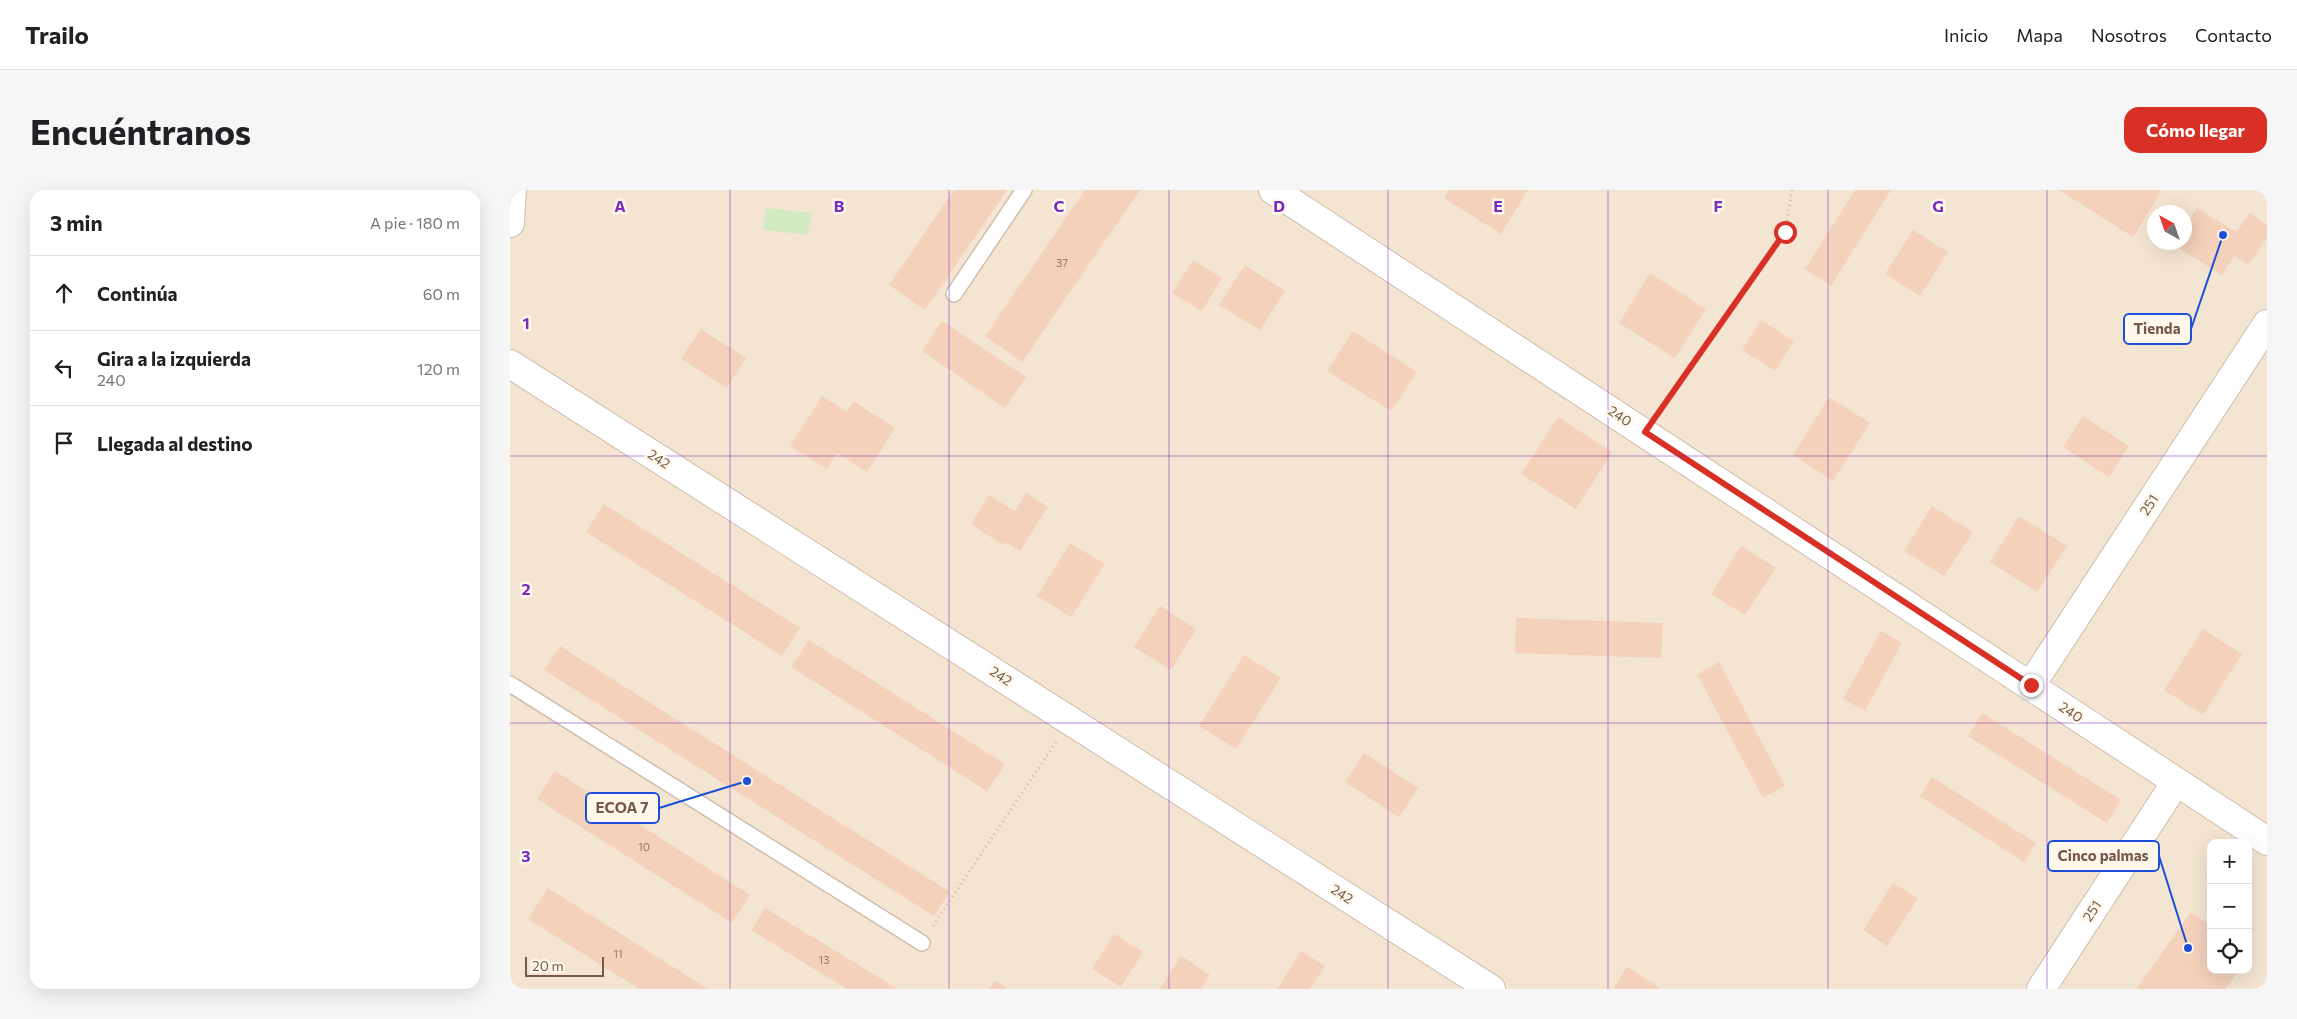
<!DOCTYPE html>
<html lang="es">
<head>
<meta charset="utf-8">
<style>
	body { margin:0; font-family:Commissioner,sans-serif; background:#f6f6f6; color:#202124 }
	.controls { position:absolute; right:15px; bottom:15px; display:grid; overflow:hidden; border-radius:10px; box-shadow:0 5px 20px #0002 }
	.controls button { width:45px; height:45px; display:grid; place-items:center; padding:0; border:0; border-bottom:1px solid #e0e0e0; background:#fff; color:#202124; font:25px sans-serif }
	.compass { position:absolute; left:1637px; top:15px; width:45px; height:45px; border-radius:50%; background:#fff; box-shadow:0 5px 20px #0002; rotate:320deg }
	.scale { position:absolute; left:15px; bottom:12px; width:79px; box-sizing:border-box; padding-left:5px; border:2px solid #765949; border-top:0; font-size:14px; line-height:18px; white-space:nowrap; color:#765949; -webkit-text-stroke:4px #fff7eb; paint-order:stroke }
	.stop { position:absolute; width:15px; height:15px; margin:-11px; border:4px solid #d93025; border-radius:50%; background:#fff }
	.stop.end { background:#d93025; border-color:#fff; box-shadow:0 1px 5px #0008 }
	.list { margin:0; padding:0; list-style:none }
	h2 { display:flex; justify-content:space-between; align-items:center; height:65px; margin:0; padding:0 20px; font-size:21px }
	h2 small { font-size:16px; font-weight:400; color:#757577 }
	.list li { display:grid; grid-template-columns:32px 1fr auto; gap:15px; align-items:center; box-sizing:border-box; height:75px; padding:0 20px; border-top:1px solid #e0e0e0 }
	.list b { display:block; font-size:19px; white-space:nowrap }
	.list p { margin:0; font-size:16px; white-space:nowrap; color:#757577 }
	.list em { font-size:16px; font-style:normal; color:#757577 }
	.icon { flex:none; width:28px; height:28px; fill:none; stroke:currentColor; stroke-width:2; stroke-linecap:round; stroke-linejoin:round }
	.map { position:relative; flex:none; width:1757px; height:799px; overflow:hidden; border-radius:15px }
	header { display:flex; align-items:center; gap:30px; box-sizing:border-box; height:70px; padding:0 25px; background:#fff; border-bottom:1px solid #e0e0e0 }
	header strong { font-size:24px }
	nav { display:flex; gap:28px; margin-inline-start:auto; font-size:18px }
	.intro { display:flex; align-items:center; justify-content:space-between; box-sizing:border-box; height:120px; padding:0 30px }
	h1 { margin:0; font-size:35px }
	.button { padding:12px 22px; border-radius:15px; background:#d93025; color:#fff; font-size:18px; font-weight:700 }
	main { display:flex; gap:30px; padding:0 30px }
	aside { flex:1; background:#fff; border-radius:15px; box-shadow:0 5px 20px #0002 }
	.map>svg:first-child { display:block }
	.residential { fill:#f4e5d2; fill-rule:evenodd }
	.green { fill:#d3ebc2 }
	.building { fill:#f3d1bb }
	.lines { fill:none; stroke-linecap:round; stroke-linejoin:round }
	.service-casing { stroke:#d0bdad; stroke-width:18 }
	.minor-casing { stroke:#d0bdad; stroke-width:30 }
	.tertiary-casing { stroke:#d0bdad; stroke-width:30 }
	.path { stroke:#d8b49e; stroke-width:3; stroke-dasharray:1 4; stroke-linecap:butt }
	.service { stroke:#fff; stroke-width:15 }
	.minor { stroke:#fff; stroke-width:28 }
	.tertiary { stroke:#fff; stroke-width:28 }
	.route { stroke:#d93025; stroke-width:6 }
	.grid { fill:none; stroke:#7b2cbf; stroke-width:1; stroke-opacity:0.55 }
	.labels { text-anchor:middle; stroke-width:5; stroke-linejoin:round; paint-order:stroke }
	.number-label { font-size:11px; fill:#957766 }
	.street-label { font-size:14px; fill:#765949; stroke:#fff7eb }
	.grid-label { font-size:16px; text-anchor:middle; font-weight:bold; fill:#7b2cbf; stroke:#fff7eb; stroke-width:5; stroke-linejoin:round; paint-order:stroke }
	.leader { fill:none; stroke:#1d4ed8; stroke-width:2 }
	.callout-dot { fill:#1d4ed8; stroke:#fff7eb; stroke-width:2 }
	.callout { fill:#fff7eb; stroke:#1d4ed8; stroke-width:2 }
	.callout-label { font-size:15px; text-anchor:middle; font-weight:bold; fill:#765949 }
</style>
</head>
<body>
<header>
<strong>Trailo</strong>
<nav><a>Inicio</a><a>Mapa</a><a>Nosotros</a><a>Contacto</a></nav>
</header>
<div class="intro"><h1>Encuéntranos</h1><a class="button">Cómo llegar</a></div>
<main>
<aside>
<h2>3 min<small>A pie · 180 m</small></h2>
<ul class="list">
<li><svg class="icon" aria-label="ahead" viewBox="0 0 24 24"><path d="M12 20V5M6 11l6-6 6 6"/></svg><div><b>Continúa</b></div><em>60 m</em></li>
<li><svg class="icon" aria-label="left" viewBox="0 0 24 24"><path d="M17 20v-9H6M10 6l-5 5 5 5"/></svg><div><b>Gira a la izquierda</b><p>240</p></div><em>120 m</em></li>
<li><svg class="icon" aria-label="arrive" viewBox="0 0 24 24"><path d="M6 21V4h12l-3 4 3 4H6"/></svg><div><b>Llegada al destino</b></div></li>
</ul>
</aside>
<div class="map">
<svg width="1757" height="799" viewBox="0 0 1757 799">
	<rect width="100%" height="100%" fill="#fdf3e4"/>
	<path class="residential" d="M 0,0 L 1757,0 L 1757,799 L 0,799 ZM 1644,22 L 1674,22 L 1674,52 L 1644,52 ZM 1701,653 L 1738,653 L 1738,780 L 1701,780 Z"/>
	<path class="green" d="M 256,18 L 301,23 L 298,45 L 253,40 Z"/>
	<path class="building" d="M 444,0 L 497,0 L 415,120 L 379,95 Z
		M 575,0 L 630,0 L 512,172 L 475,146 Z
		M 939,0 L 1018,0 L 991,44 L 934,8 Z
		M 1345,0 L 1381,0 L 1321,96 L 1295,79 Z
		M 1549,0 L 1648,0 L 1651,2 L 1623,47 Z
		M 1687,18 L 1726,42 L 1740,23 L 1757,35 L 1757,48 L 1738,75 L 1724,66 L 1712,85 L 1664,55 L 1665,52 L 1674,52 L 1674,38 Z
		M 1403,40 L 1438,62 L 1410,106 L 1375,84 Z
		M 683,70 L 712,88 L 692,121 L 662,103 Z
		M 735,75 L 775,101 L 750,140 L 709,115 Z
		M 1140,83 L 1196,119 L 1165,168 L 1109,133 Z
		M 1251,130 L 1284,151 L 1265,181 L 1232,160 Z
		M 432,131 L 516,187 L 495,218 L 412,161 Z
		M 191,139 L 236,168 L 217,198 L 171,169 Z
		M 843,141 L 907,182 L 881,221 L 817,181 Z
		M 312,206 L 337,222 L 343,211 L 385,238 L 357,282 L 327,263 L 317,279 L 280,256 Z
		M 1319,207 L 1360,233 L 1323,291 L 1283,265 Z
		M 1573,226 L 1619,256 L 1599,287 L 1553,257 Z
		M 1048,227 L 1102,262 L 1066,319 L 1011,284 Z
		M 516,303 L 538,317 L 510,361 L 495,352 L 493,355 L 461,334 L 479,305 L 505,321 Z
		M 94,314 L 290,438 L 272,466 L 76,342 Z
		M 1422,316 L 1463,342 L 1434,386 L 1394,361 Z
		M 1509,326 L 1557,356 L 1527,402 L 1480,372 Z
		M 560,353 L 595,374 L 561,427 L 527,406 Z
		M 1231,356 L 1266,378 L 1235,425 L 1201,404 Z
		M 650,416 L 686,439 L 661,480 L 624,457 Z
		M 1006,428 L 1153,433 L 1151,468 L 1005,463 Z
		M 1693,439 L 1732,464 L 1693,525 L 1654,500 Z
		M 1371,441 L 1392,453 L 1355,521 L 1333,509 Z
		M 299,450 L 495,574 L 477,601 L 281,477 Z
		M 50,456 L 440,702 L 424,726 L 34,480 Z
		M 734,465 L 771,488 L 726,559 L 689,536 Z
		M 1209,472 L 1275,596 L 1253,608 L 1187,484 Z
		M 1472,523 L 1611,610 L 1597,633 L 1458,546 Z
		M 854,563 L 908,598 L 889,627 L 835,592 Z
		M 45,581 L 240,705 L 222,733 L 27,609 Z
		M 1422,587 L 1526,653 L 1514,672 L 1410,606 Z
		M 1383,693 L 1408,708 L 1377,756 L 1353,740 Z
		M 38,698 L 198,799 L 129,799 L 18,729 Z
		M 255,718 L 388,799 L 337,799 L 241,740 Z
		M 1681,722 L 1701,736 L 1701,780 L 1729,780 L 1715,799 L 1626,799 Z
		M 604,744 L 633,762 L 611,797 L 582,779 Z
		M 791,761 L 815,776 L 800,799 L 767,799 Z
		M 671,766 L 700,785 L 691,799 L 650,799 Z
		M 1117,777 L 1149,797 L 1148,799 L 1103,799 Z
		M 485,790 L 499,799 L 479,799 Z"/>
	<g class="lines">
		<defs>
			<path id="service" d="M 444,104 L 514,0
				M 0,494 L 412,753"/>
			<path id="minor" d="M 763,0 L 1757,651
				M 0,174 L 981,799
				M 1521,495 L 1757,134
				M 1531,799 L 1666,592"/>
			<path id="tertiary" d="M 0,33 L 2,0"/>
		</defs>
		<use href="#service" class="service-casing"/>
		<use href="#minor" class="minor-casing"/>
		<use href="#tertiary" class="tertiary-casing"/>
		<path class="path" d="M 1150,221 L 1275,42 L 1282,0
			M 423,736 L 546,552"/>
		<use href="#service" class="service"/>
		<use href="#minor" class="minor"/>
		<use href="#tertiary" class="tertiary"/>
	</g>
	<g class="lines">
		<path class="route" d="M 1275,42 L 1135,242 L 1521,495"/>
	</g>
	<path class="grid" d="M 220,0 L 220,799M 439,0 L 439,799M 659,0 L 659,799M 878,0 L 878,799M 1098,0 L 1098,799M 1318,0 L 1318,799M 1537,0 L 1537,799M 0,266 L 1757,266M 0,533 L 1757,533"/>
	<g class="labels">
		<g class="number-label">
			<text x="552" y="77">37</text>
			<text x="134" y="661">10</text>
			<text x="108" y="768">11</text>
			<text x="314" y="774">13</text>
		</g>
		<g class="street-label">
			<text transform="translate(1110 226) rotate(33)" y="5">240</text>
			<text transform="translate(149 269) rotate(33)" y="5">242</text>
			<text transform="translate(1639 315) rotate(-57)" y="5">251</text>
			<text transform="translate(491 486) rotate(33)" y="5">242</text>
			<text transform="translate(1561 522) rotate(34)" y="5">240</text>
			<text transform="translate(832 704) rotate(33)" y="5">242</text>
			<text transform="translate(1582 721) rotate(-57)" y="5">251</text>
		</g>
	</g>
	<g class="grid-label">
		<text x="110" y="22">A</text>
		<text x="329" y="22">B</text>
		<text x="549" y="22">C</text>
		<text x="769" y="22">D</text>
		<text x="988" y="22">E</text>
		<text x="1208" y="22">F</text>
		<text x="1428" y="22">G</text>
		<text x="16" y="139">1</text>
		<text x="16" y="405">2</text>
		<text x="16" y="672">3</text>
	</g>
	<path class="leader" d="M1713 45L1681 139M237 591L149 618M1678 758L1649 666"/>
	<g class="callout-dot">
		<circle cx="1713" cy="45" r="5"/>
		<circle cx="237" cy="591" r="5"/>
		<circle cx="1678" cy="758" r="5"/>
	</g>
	<g class="callout">
		<rect x="1614" y="124" width="67" height="30" rx="5"/>
		<rect x="76" y="603" width="73" height="30" rx="5"/>
		<rect x="1538" y="651" width="111" height="30" rx="5"/>
	</g>
	<g class="callout-label">
		<text x="1647" y="144">Tienda</text>
		<text x="112" y="623">ECOA 7</text>
		<text x="1593" y="671">Cinco palmas</text>
	</g>
</svg>
<div class="controls">
<button>+</button>
<button>−</button>
<button><svg class="icon" aria-label="locate" viewBox="0 0 24 24"><circle cx="12" cy="12" r="6"/><path d="M12 2v4M12 18v4M2 12h4M18 12h4"/></svg></button>
</div>
<svg class="compass" viewBox="-18 -18 36 36"><path d="M0-13l5 13h-10z" fill="#e53935"/><path d="M0 13l5-13h-10z" fill="#757577"/></svg>
<div class="scale">20 m</div>
<div class="stop" style="left:1275px;top:42px"></div>
<div class="stop end" style="left:1521px;top:495px"></div>
</div>
</main>
</body>
</html>
